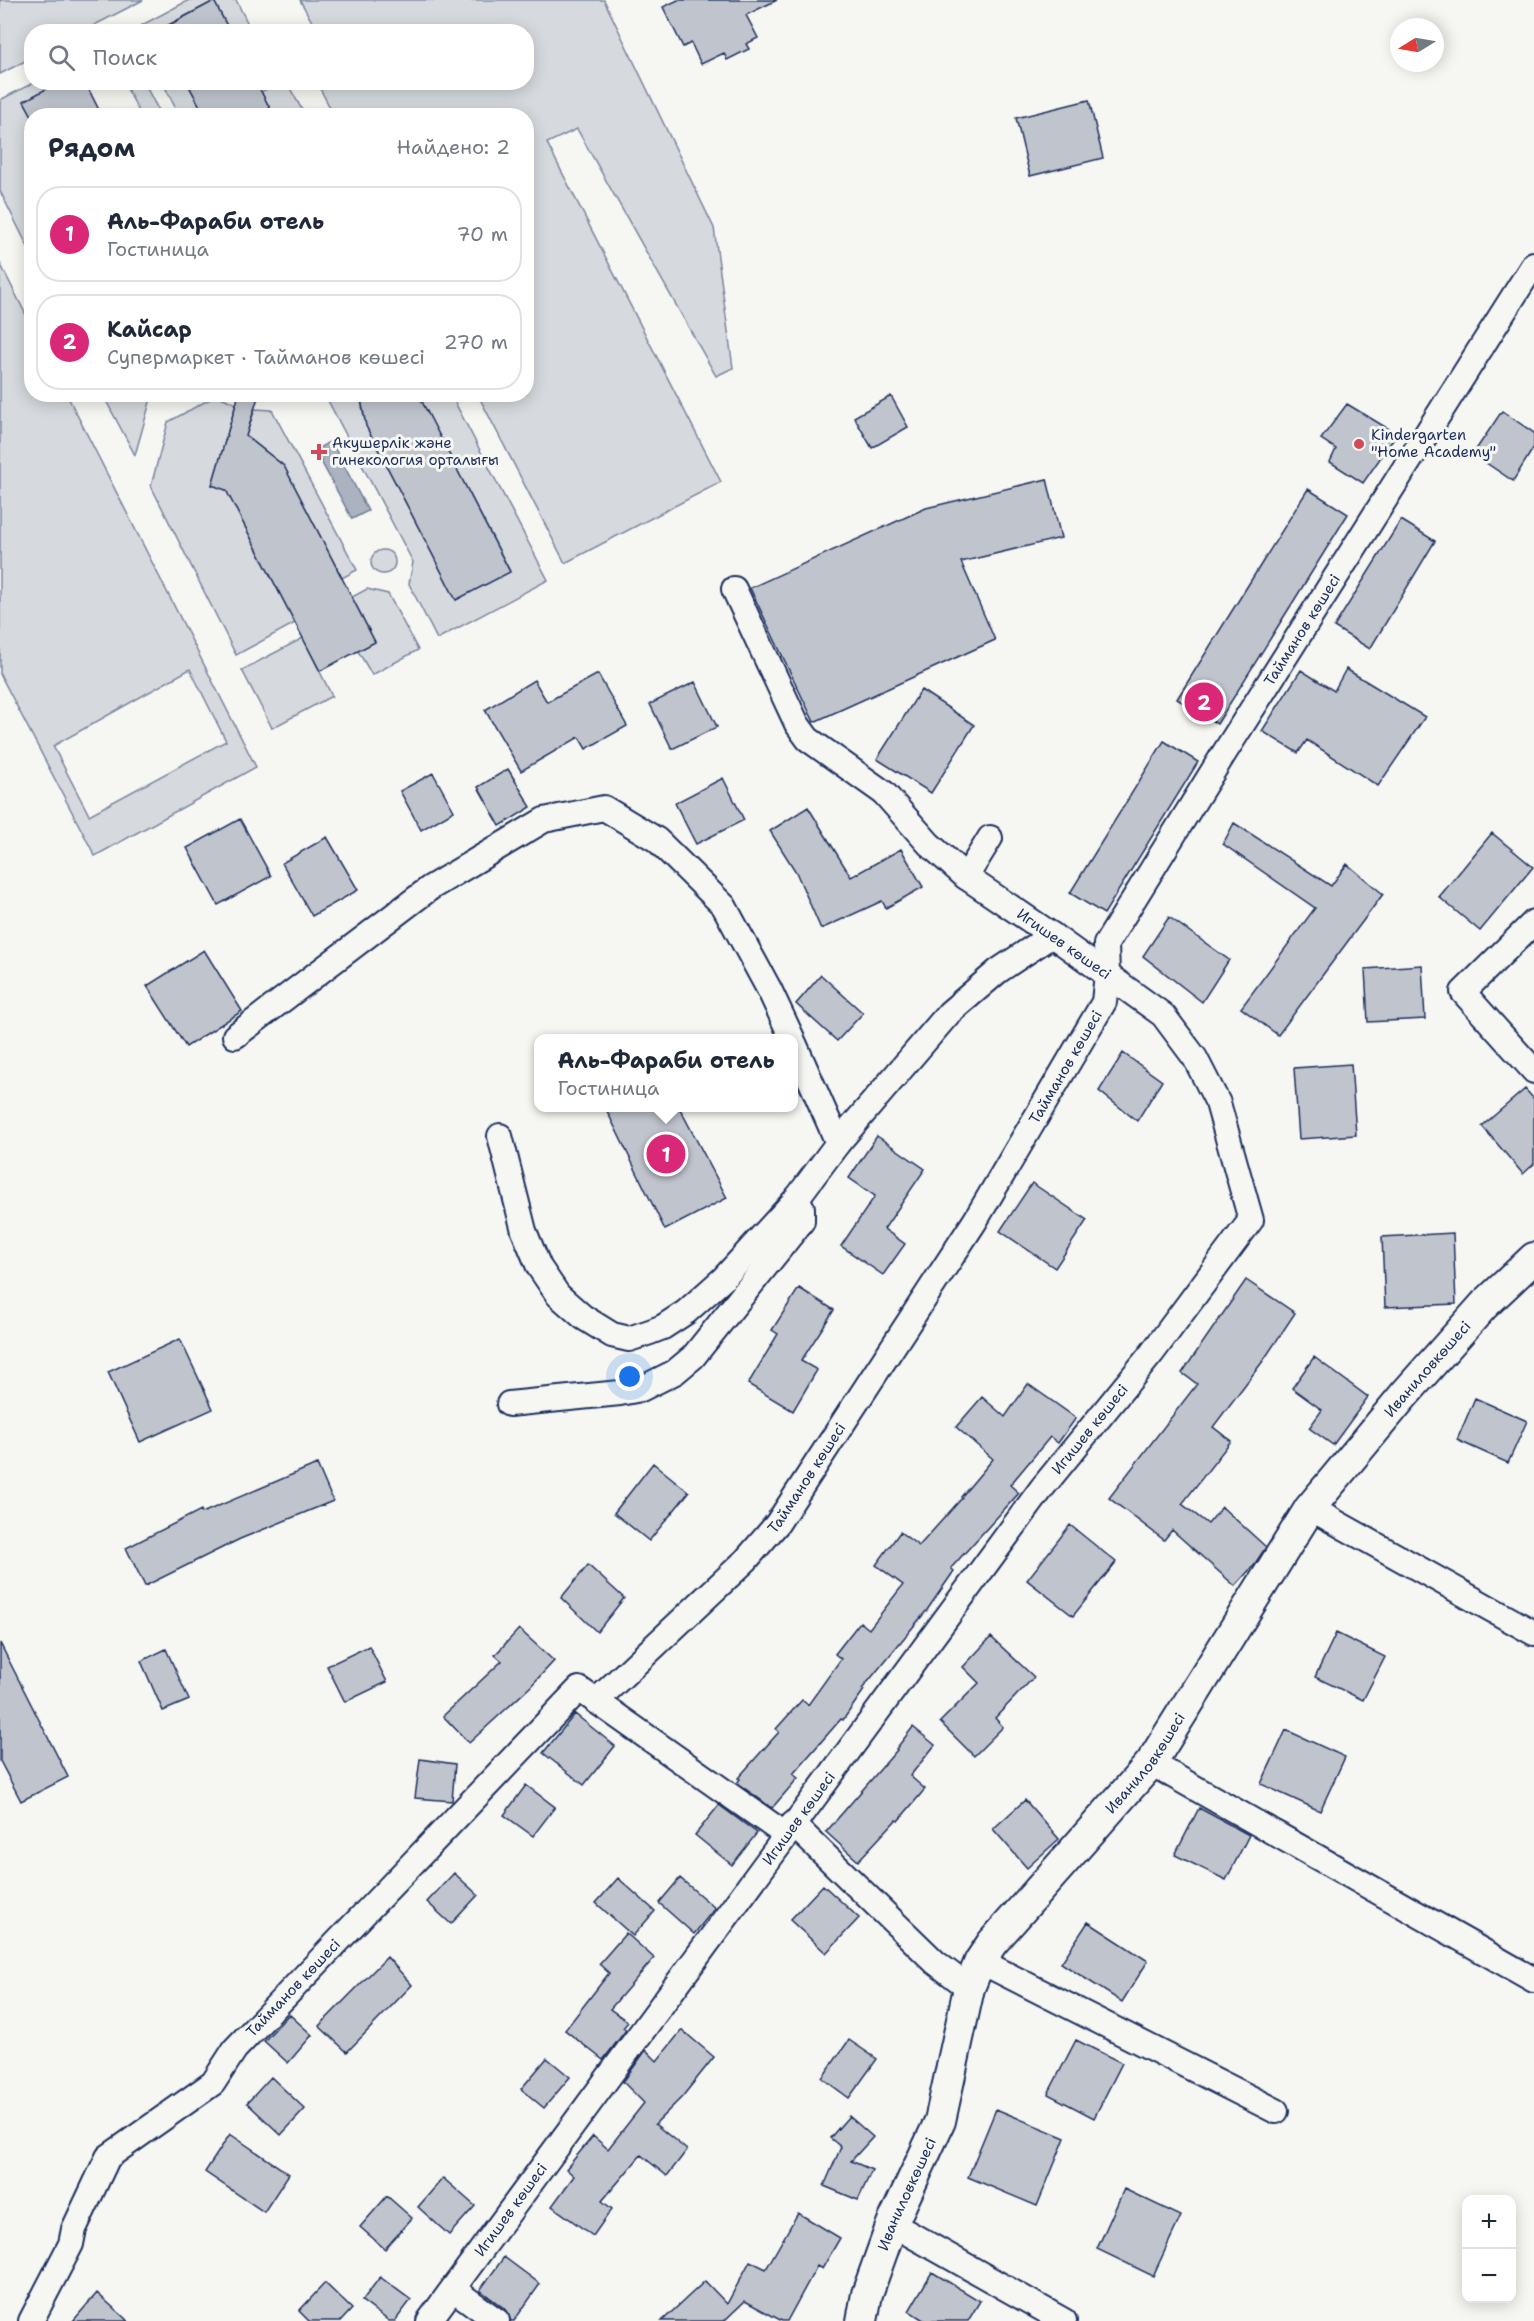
<!DOCTYPE html>
<html lang="ru">
<head>
<meta charset="utf-8">
<style>
	body { margin:0; font-family:"Shantell Sans",sans-serif; background:#f6f6f7; color:#1f2937 }
	.controls { position:absolute; right:18px; bottom:18px; display:grid; overflow:hidden; border-radius:12px; box-shadow:0 3px 15px #0003 }
	.controls button { width:54px; height:54px; display:grid; place-items:center; padding:0; border:0; border-bottom:2px solid #e0e1e3; background:#fff; color:#1f2937; font:30px sans-serif }
	.compass { position:absolute; left:1390px; top:18px; width:54px; height:54px; border-radius:50%; background:#fff; box-shadow:0 3px 15px #0003; rotate:259deg }
	.you { position:absolute; left:630px; top:1377px; width:21px; height:21px; margin:-15px; border:4px solid #fff; border-radius:50%; background:#1a73e8; box-shadow:0 0 0 9px #1a73e833 }
	.badge { display:grid; place-items:center; width:39px; height:39px; border-radius:50%; background:#db2777; color:#fff; font-size:20px; font-weight:700 }
	.pin { position:absolute; translate:-50% -50%; border:3px solid #fff; box-shadow:0 2px 6px #0006 }
	.popup { position:absolute; left:534px; top:1034px; width:264px; height:78px; box-sizing:border-box; display:grid; place-content:center; border-radius:12px; background:#fff; filter:drop-shadow(0 2px 4px #0005); font-size:20px; white-space:nowrap; color:#747a83 }
	.popup b { font-size:22px; color:#1f2937 }
	.popup::after { content:''; position:absolute; left:50%; top:100%; margin-left:-12px; border:12px solid transparent; border-top-color:#fff }
	.list { margin:0; padding:0; list-style:none }
	h2 { display:flex; justify-content:space-between; align-items:center; height:78px; margin:0; padding:0 24px; font-size:26px }
	h2 small { font-size:20px; font-weight:400; color:#747a83 }
	.list li { display:grid; grid-template-columns:39px 1fr auto; gap:18px; align-items:center; box-sizing:border-box; height:96px; margin:0 12px 12px; padding:0 12px; border:2px solid #e0e1e3; border-radius:24px }
	.list b { display:block; font-size:22px; white-space:nowrap }
	.list p { margin:0; font-size:20px; white-space:nowrap; color:#747a83 }
	.list em { font-size:20px; font-style:normal; color:#747a83 }
	.icon { flex:none; width:33px; height:33px; fill:none; stroke:currentColor; stroke-width:2; stroke-linecap:round; stroke-linejoin:round }
	.map { position:relative; flex:none; width:1534px; height:2321px; overflow:hidden }
	.search { position:absolute; background:#fff; box-shadow:0 3px 15px #0003; left:24px; top:24px; width:510px; height:66px; display:flex; align-items:center; gap:15px; box-sizing:border-box; padding:0 21px; border-radius:24px; color:#747a83; font-size:22px }
	.panel { position:absolute; background:#fff; box-shadow:0 3px 15px #0003; left:24px; top:108px; width:510px; height:294px; border-radius:24px }
	.map>svg:first-child { display:block }
	.green { fill:#d6d9dd; stroke:#78849e; stroke-width:1.5; fill-rule:evenodd }
	.water { fill:#abb2c0; stroke:#717e99; stroke-width:1.5 }
	.building { fill:#c0c4cd; stroke:#1b2f5e; stroke-width:1.5 }
	.lines { fill:none; stroke-linecap:round; stroke-linejoin:round }
	.minor-casing { stroke:#1b2f5e; stroke-width:28 }
	.tertiary-casing { stroke:#1b2f5e; stroke-width:34 }
	.minor { stroke:#f6f6f2; stroke-width:24 }
	.tertiary { stroke:#f6f6f2; stroke-width:30 }
	.poi-dot { fill:#d1495b; stroke:#f6f6f2; stroke-width:2 }
	.labels { text-anchor:middle; stroke-width:6; stroke-linejoin:round; paint-order:stroke }
	.poi-label { font-size:15px; fill:#1b2f5e; stroke:#f6f6f2; text-anchor:start }
	.street-label { font-size:15px; fill:#1b2f5e; stroke:#f6f6f2 }
</style>
</head>
<body>
<div class="map">
<svg width="1534" height="2321" viewBox="0 0 1534 2321">
	<rect width="100%" height="100%" fill="#f6f6f2"/>
	<filter id="ink" filterUnits="userSpaceOnUse"><feTurbulence type="fractalNoise" baseFrequency=".0167" numOctaves="2"/><feDisplacementMap in="SourceGraphic" scale="12" xChannelSelector="R" yChannelSelector="G"/><feConvolveMatrix kernelMatrix="1 2 1 2 8 2 1 2 1" color-interpolation-filters="sRGB"/></filter>
	<g filter="url(#ink)">
		<path class="green" d="M 0,0 L 143,0 L 83,31 L 32,32 L 31,58 L 0,74 Z
			M 189,0 L 236,0 L 250,28 L 243,31 L 230,31 L 214,1 L 160,29 L 161,31 L 145,31 L 142,25 Z
			M 300,0 L 604,0 L 714,228 L 733,368 L 716,376 L 577,129 L 547,143 L 721,482 L 565,563 L 478,395 L 526,394 L 526,116 L 334,115 L 317,83 L 526,82 L 526,32 L 317,31 Z
			M 33,83 L 59,83 L 24,101 L 32,115 L 31,253 L 0,191 L 0,100 Z
			M 124,83 L 144,83 L 161,115 L 141,115 Z
			M 163,83 L 187,83 L 205,115 L 179,115 Z
			M 278,83 L 287,83 L 305,115 L 274,115 L 261,92 Z
			M 0,263 L 31,325 L 32,394 L 67,395 L 256,767 L 95,856 L 0,674 ZM 190,669 L 226,741 L 89,815 L 53,746 Z
			M 103,395 L 152,395 L 135,455 Z
			M 217,395 L 236,404 L 212,485 L 226,490 L 295,623 L 236,655 L 151,486 L 168,422 Z
			M 325,395 L 360,395 L 366,426 L 456,600 L 510,571 L 418,395 L 451,395 L 548,580 L 437,639 L 409,584 L 413,562 Z
			M 255,409 L 272,410 L 357,570 L 342,578 L 284,466 L 246,436 Z
			M371 562a12 12 0 1 1 24 0a12 12 0 1 1-24 0Z
			M 367,589 L 388,594 L 418,650 L 372,675 L 358,651 L 375,642 L 352,597 Z
			M 303,638 L 332,696 L 272,728 L 242,670 Z"/>
		<path class="water" d="M 331,441 L 368,511 L 352,519 L 315,450 Z"/>
		<path class="building" d="M 678,0 L 777,0 L 746,15 L 758,38 L 746,44 L 749,49 L 727,60 L 724,53 L 701,64 L 691,43 L 683,47 L 663,7 Z
			M 214,1 L 230,32 L 156,32 Z
			M 59,82 L 85,82 L 102,116 L 32,116 L 24,101 Z
			M 187,82 L 256,82 L 274,116 L 205,116 Z
			M 1089,100 L 1103,158 L 1030,176 L 1016,118 Z
			M 239,394 L 259,394 L 246,436 L 284,466 L 375,642 L 320,671 L 226,490 L 212,485 Z
			M 360,394 L 418,394 L 510,572 L 456,600 L 366,426 Z
			M 891,396 L 908,427 L 872,448 L 854,417 Z
			M 1347,404 L 1397,434 L 1363,483 L 1330,462 L 1336,449 L 1321,439 Z
			M 1502,411 L 1534,433 L 1534,447 L 1513,481 L 1473,454 Z
			M 1047,479 L 1061,538 L 961,562 L 995,640 L 814,722 L 750,588 L 926,508 Z
			M 1308,489 L 1348,514 L 1217,724 L 1177,699 Z
			M 1401,520 L 1435,541 L 1370,649 L 1334,627 Z
			M 1346,669 L 1425,717 L 1378,786 L 1307,740 L 1298,753 L 1262,731 L 1301,670 L 1334,691 Z
			M 598,674 L 627,726 L 586,749 L 579,737 L 521,771 L 485,710 L 534,680 L 547,702 Z
			M 695,682 L 717,727 L 672,749 L 650,704 Z
			M 921,690 L 974,725 L 931,793 L 877,759 Z
			M 1164,741 L 1198,762 L 1104,914 L 1070,893 Z
			M 508,769 L 531,807 L 500,826 L 478,787 Z
			M 433,773 L 454,811 L 421,830 L 400,791 Z
			M 723,778 L 744,820 L 696,844 L 675,803 Z
			M 808,807 L 851,877 L 901,849 L 923,887 L 886,908 L 882,901 L 821,929 L 796,872 L 770,831 Z
			M 240,819 L 271,876 L 218,905 L 187,848 Z
			M 1234,823 L 1331,886 L 1347,864 L 1383,894 L 1278,1035 L 1241,1008 L 1315,908 L 1223,844 Z
			M 1492,833 L 1533,867 L 1480,931 L 1439,897 Z
			M 327,837 L 358,890 L 312,916 L 282,863 Z
			M 1169,917 L 1229,960 L 1202,1002 L 1143,956 Z
			M 204,950 L 242,1011 L 186,1047 L 147,986 Z
			M 1422,965 L 1425,1019 L 1368,1022 L 1365,969 Z
			M 821,975 L 863,1013 L 837,1041 L 796,1004 Z
			M 1123,1053 L 1162,1081 L 1137,1121 L 1099,1091 Z
			M 1351,1064 L 1356,1135 L 1299,1139 L 1294,1068 Z
			M 1525,1089 L 1534,1099 L 1534,1164 L 1523,1174 L 1482,1126 Z
			M 605,1107 L 679,1107 L 727,1198 L 665,1230 Z
			M 877,1136 L 925,1169 L 884,1229 L 905,1244 L 883,1275 L 841,1246 L 875,1196 L 849,1178 Z
			M 1032,1183 L 1087,1220 L 1055,1268 L 1000,1231 Z
			M 1453,1233 L 1456,1304 L 1385,1307 L 1382,1237 Z
			M 1246,1280 L 1295,1313 L 1263,1361 L 1213,1427 L 1231,1441 L 1182,1504 L 1208,1524 L 1222,1507 L 1266,1547 L 1254,1565 L 1235,1586 L 1172,1530 L 1164,1540 L 1109,1498 L 1197,1384 L 1182,1373 Z
			M 799,1288 L 834,1310 L 801,1361 L 817,1370 L 793,1411 L 748,1384 L 778,1334 L 772,1330 Z
			M 180,1339 L 213,1409 L 140,1442 L 108,1372 Z
			M 1314,1357 L 1368,1397 L 1333,1445 L 1309,1428 L 1322,1410 L 1292,1388 Z
			M 1028,1384 L 1076,1418 L 1058,1443 L 1050,1437 L 1010,1485 L 1019,1493 L 951,1568 L 954,1571 L 927,1610 L 862,1689 L 864,1690 L 843,1720 L 841,1719 L 793,1774 L 798,1778 L 772,1808 L 737,1783 L 740,1779 L 738,1778 L 779,1732 L 776,1729 L 802,1700 L 808,1705 L 841,1659 L 835,1654 L 860,1622 L 869,1629 L 903,1585 L 876,1565 L 900,1532 L 919,1546 L 962,1498 L 961,1497 L 993,1459 L 956,1427 L 982,1397 L 1005,1417 Z
			M 1475,1398 L 1527,1421 L 1508,1463 L 1457,1440 Z
			M 653,1463 L 689,1492 L 649,1541 L 614,1513 Z
			M 317,1464 L 333,1501 L 240,1539 L 145,1586 L 126,1548 L 201,1510 L 202,1513 Z
			M 1070,1525 L 1116,1562 L 1073,1616 L 1027,1580 Z
			M 588,1565 L 624,1598 L 597,1632 L 561,1598 Z
			M 519,1629 L 554,1661 L 530,1687 L 469,1743 L 443,1716 L 502,1661 L 495,1655 Z
			M 1336,1633 L 1385,1657 L 1363,1700 L 1315,1677 Z
			M 991,1637 L 1034,1677 L 995,1718 L 1003,1727 L 974,1756 L 940,1722 L 979,1683 L 963,1667 Z
			M 0,1643 L 68,1777 L 21,1801 L 0,1761 Z
			M 369,1646 L 387,1682 L 345,1702 L 327,1666 Z
			M 166,1649 L 189,1700 L 163,1711 L 141,1661 Z
			M 575,1714 L 615,1746 L 584,1785 L 543,1753 Z
			M 913,1727 L 935,1745 L 910,1776 L 925,1789 L 898,1821 L 896,1820 L 858,1861 L 826,1832 L 897,1750 L 896,1749 Z
			M 1286,1730 L 1345,1757 L 1320,1811 L 1261,1784 Z
			M 420,1759 L 455,1764 L 452,1801 L 415,1798 Z
			M 526,1785 L 555,1807 L 533,1836 L 504,1815 Z
			M 1025,1800 L 1059,1839 L 1027,1868 L 993,1829 Z
			M 719,1805 L 757,1833 L 732,1865 L 695,1835 Z
			M 1199,1808 L 1249,1835 L 1226,1880 L 1175,1855 Z
			M 454,1873 L 478,1895 L 451,1924 L 427,1902 Z
			M 618,1878 L 655,1911 L 633,1936 L 596,1903 Z
			M 680,1878 L 715,1908 L 694,1934 L 659,1903 Z
			M 823,1885 L 859,1918 L 826,1953 L 790,1920 Z
			M 1088,1922 L 1148,1961 L 1122,2002 L 1061,1963 Z
			M 626,1933 L 654,1958 L 610,2009 L 628,2022 L 623,2028 L 626,2030 L 603,2060 L 565,2030 L 609,1973 L 599,1964 Z
			M 387,1957 L 412,1985 L 347,2052 L 319,2026 Z
			M 289,2014 L 312,2035 L 288,2063 L 264,2041 Z
			M 682,2030 L 714,2057 L 682,2097 L 655,2124 L 687,2150 L 667,2176 L 641,2155 L 602,2201 L 612,2209 L 593,2236 L 552,2206 L 574,2176 L 566,2169 L 593,2136 L 608,2149 L 644,2103 L 623,2082 L 646,2050 L 657,2061 Z
			M 849,2040 L 877,2059 L 849,2098 L 822,2078 Z
			M 1076,2040 L 1122,2063 L 1094,2118 L 1048,2094 Z
			M 547,2058 L 570,2077 L 544,2108 L 521,2089 Z
			M 271,2077 L 305,2109 L 281,2135 L 247,2103 Z
			M 996,2109 L 1065,2138 L 1037,2206 L 968,2177 Z
			M 849,2116 L 873,2137 L 851,2161 L 872,2170 L 858,2200 L 824,2186 L 841,2147 L 830,2138 Z
			M 230,2134 L 289,2174 L 264,2212 L 205,2172 Z
			M 443,2178 L 475,2206 L 449,2235 L 418,2207 Z
			M 1124,2189 L 1181,2216 L 1153,2276 L 1097,2249 Z
			M 387,2196 L 412,2218 L 385,2249 L 360,2227 Z
			M 798,2213 L 840,2238 L 822,2269 L 817,2266 L 787,2321 L 782,2321 L 745,2301 L 724,2321 L 662,2321 L 705,2281 L 727,2304 L 750,2261 L 766,2269 Z
			M 504,2257 L 540,2284 L 514,2321 L 511,2321 L 505,2309 L 480,2290 Z
			M 932,2272 L 980,2301 L 968,2321 L 925,2321 L 909,2311 Z
			M 380,2277 L 411,2300 L 395,2321 L 389,2321 L 362,2301 Z
			M 325,2283 L 352,2309 L 341,2321 L 309,2321 L 299,2311 Z
			M 97,2293 L 128,2321 L 73,2321 Z"/>
		<g class="lines">
			<defs>
				<g id="minor">
					<path d="M 966,877 L 990,838"/>
					<path d="M 1534,922 L 1463,992 L 1534,1071"/>
					<path d="M 235,1036 L 430,888 L 544,820 L 604,808 L 657,840 L 724,906 L 770,991 L 792,1038"/>
					<path d="M 794,1043 L 838,1143"/>
					<path d="M 500,1136 L 524,1231 L 539,1267 L 558,1295 L 583,1317 L 612,1335 L 629,1339 L 650,1332 L 663,1327 L 686,1312 L 723,1279 L 797,1198 L 838,1143 L 949,1013 L 998,971 L 1052,935"/>
					<path d="M 509,1404 L 620,1393 L 641,1389 L 675,1372 L 693,1357 L 802,1221 L 802,1208 L 797,1198"/>
					<path d="M 1310,1508 L 1534,1633"/>
					<path id="s1" d="M 596,1701 L 746,1560 L 777,1524 L 975,1221 L 1104,1002 L 1107,974 L 1106,944 L 1223,755 L 1534,264"/>
					<path d="M 1151,1763 L 1534,1980"/>
					<path d="M 793,1824 L 935,1962 L 969,1988"/>
					<path d="M 980,1961 L 1276,2111"/>
					<path d="M 892,2224 L 1064,2321"/>
					<path d="M 453,2289 L 497,2321"/>
					<path id="s2" d="M 31,2321 L 71,2244 L 74,2229 L 108,2157 L 213,2083 L 235,2049 L 579,1689 L 786,1835"/>
					<path id="s3" d="M 429,2321 L 1042,1488 L 1152,1353 L 1251,1220 L 1218,1103 L 1195,1058 L 1163,1015 L 1052,935 L 966,877 L 929,844 L 884,793 L 808,739 L 797,724 L 734,589"/>
				</g>
				<g id="tertiary">
					<path id="s4" d="M 862,2321 L 867,2294 L 892,2224 L 940,2121 L 969,1988 L 980,1961 L 992,1943 L 1151,1763 L 1310,1508 L 1404,1395 L 1484,1305 L 1534,1258"/>
				</g>
			</defs>
			<use href="#minor" class="minor-casing"/>
			<use href="#tertiary" class="tertiary-casing"/>
			<use href="#minor" class="minor"/>
			<use href="#tertiary" class="tertiary"/>
		</g>
	</g>
	<g class="poi-dot">
		<circle cx="1359" cy="444" r="6"/>
		<path d="M316 443h6v6h6v6h-6v6h-6v-6h-6v-6h6z"/>
	</g>
	<g class="labels">
		<g class="poi-label">
			<text x="1371" y="440">Kindergarten<tspan x="1371" dy="17">"Home Academy"</tspan></text>
			<text x="332" y="448">Акушерлік және<tspan x="332" dy="17">гинекология орталығы</tspan></text>
		</g>
		<g class="street-label">
			<text dy="5" stroke="none"><textPath href="#s1" startOffset="1298">Тайманов көшесі</textPath></text>
			<text transform="translate(1064 944) rotate(35)" y="5">Игишев көшесі</text>
			<text dy="5" stroke="none"><textPath href="#s1" startOffset="794">Тайманов көшесі</textPath></text>
			<text dy="5" stroke="none"><textPath href="#s4" startOffset="1125">Иваниловкөшесі</textPath></text>
			<text dy="5" stroke="none"><textPath href="#s3" startOffset="1110">Игишев көшесі</textPath></text>
			<text dy="5" stroke="none"><textPath href="#s1" startOffset="308">Тайманов көшесі</textPath></text>
			<text dy="5" stroke="none"><textPath href="#s4" startOffset="639">Иваниловкөшесі</textPath></text>
			<text dy="5" stroke="none"><textPath href="#s3" startOffset="624">Игишев көшесі</textPath></text>
			<text dy="5" stroke="none"><textPath href="#s2" startOffset="435">Тайманов көшесі</textPath></text>
			<text dy="5" stroke="none"><textPath href="#s4" startOffset="135">Иваниловкөшесі</textPath></text>
			<text dy="5" stroke="none"><textPath href="#s3" startOffset="138">Игишев көшесі</textPath></text>
		</g>
	</g>
</svg>
<div class="controls">
<button>+</button>
<button>−</button>
</div>
<svg class="compass" viewBox="-18 -18 36 36"><path d="M0-13l5 13h-10z" fill="#e53935"/><path d="M0 13l5-13h-10z" fill="#747a83"/></svg>
<div class="you"></div>
<div class="pin badge" style="left:666px;top:1154px">1</div>
<div class="popup"><b>Аль-Фараби отель</b>Гостиница</div>
<div class="pin badge" style="left:1204px;top:702px">2</div>
<div class="search"><svg class="icon" aria-label="search" viewBox="0 0 24 24"><circle cx="10" cy="10" r="6"/><path d="M15 15l6 6"/></svg>Поиск</div>
<section class="panel">
<h2>Рядом<small>Найдено: 2</small></h2>
<ul class="list">
<li><span class="badge">1</span><div><b>Аль-Фараби отель</b><p>Гостиница</p></div><em>70 m</em></li>
<li><span class="badge">2</span><div><b>Кайсар</b><p>Супермаркет · Тайманов көшесі</p></div><em>270 m</em></li>
</ul>
</section>
</div>
</body>
</html>
